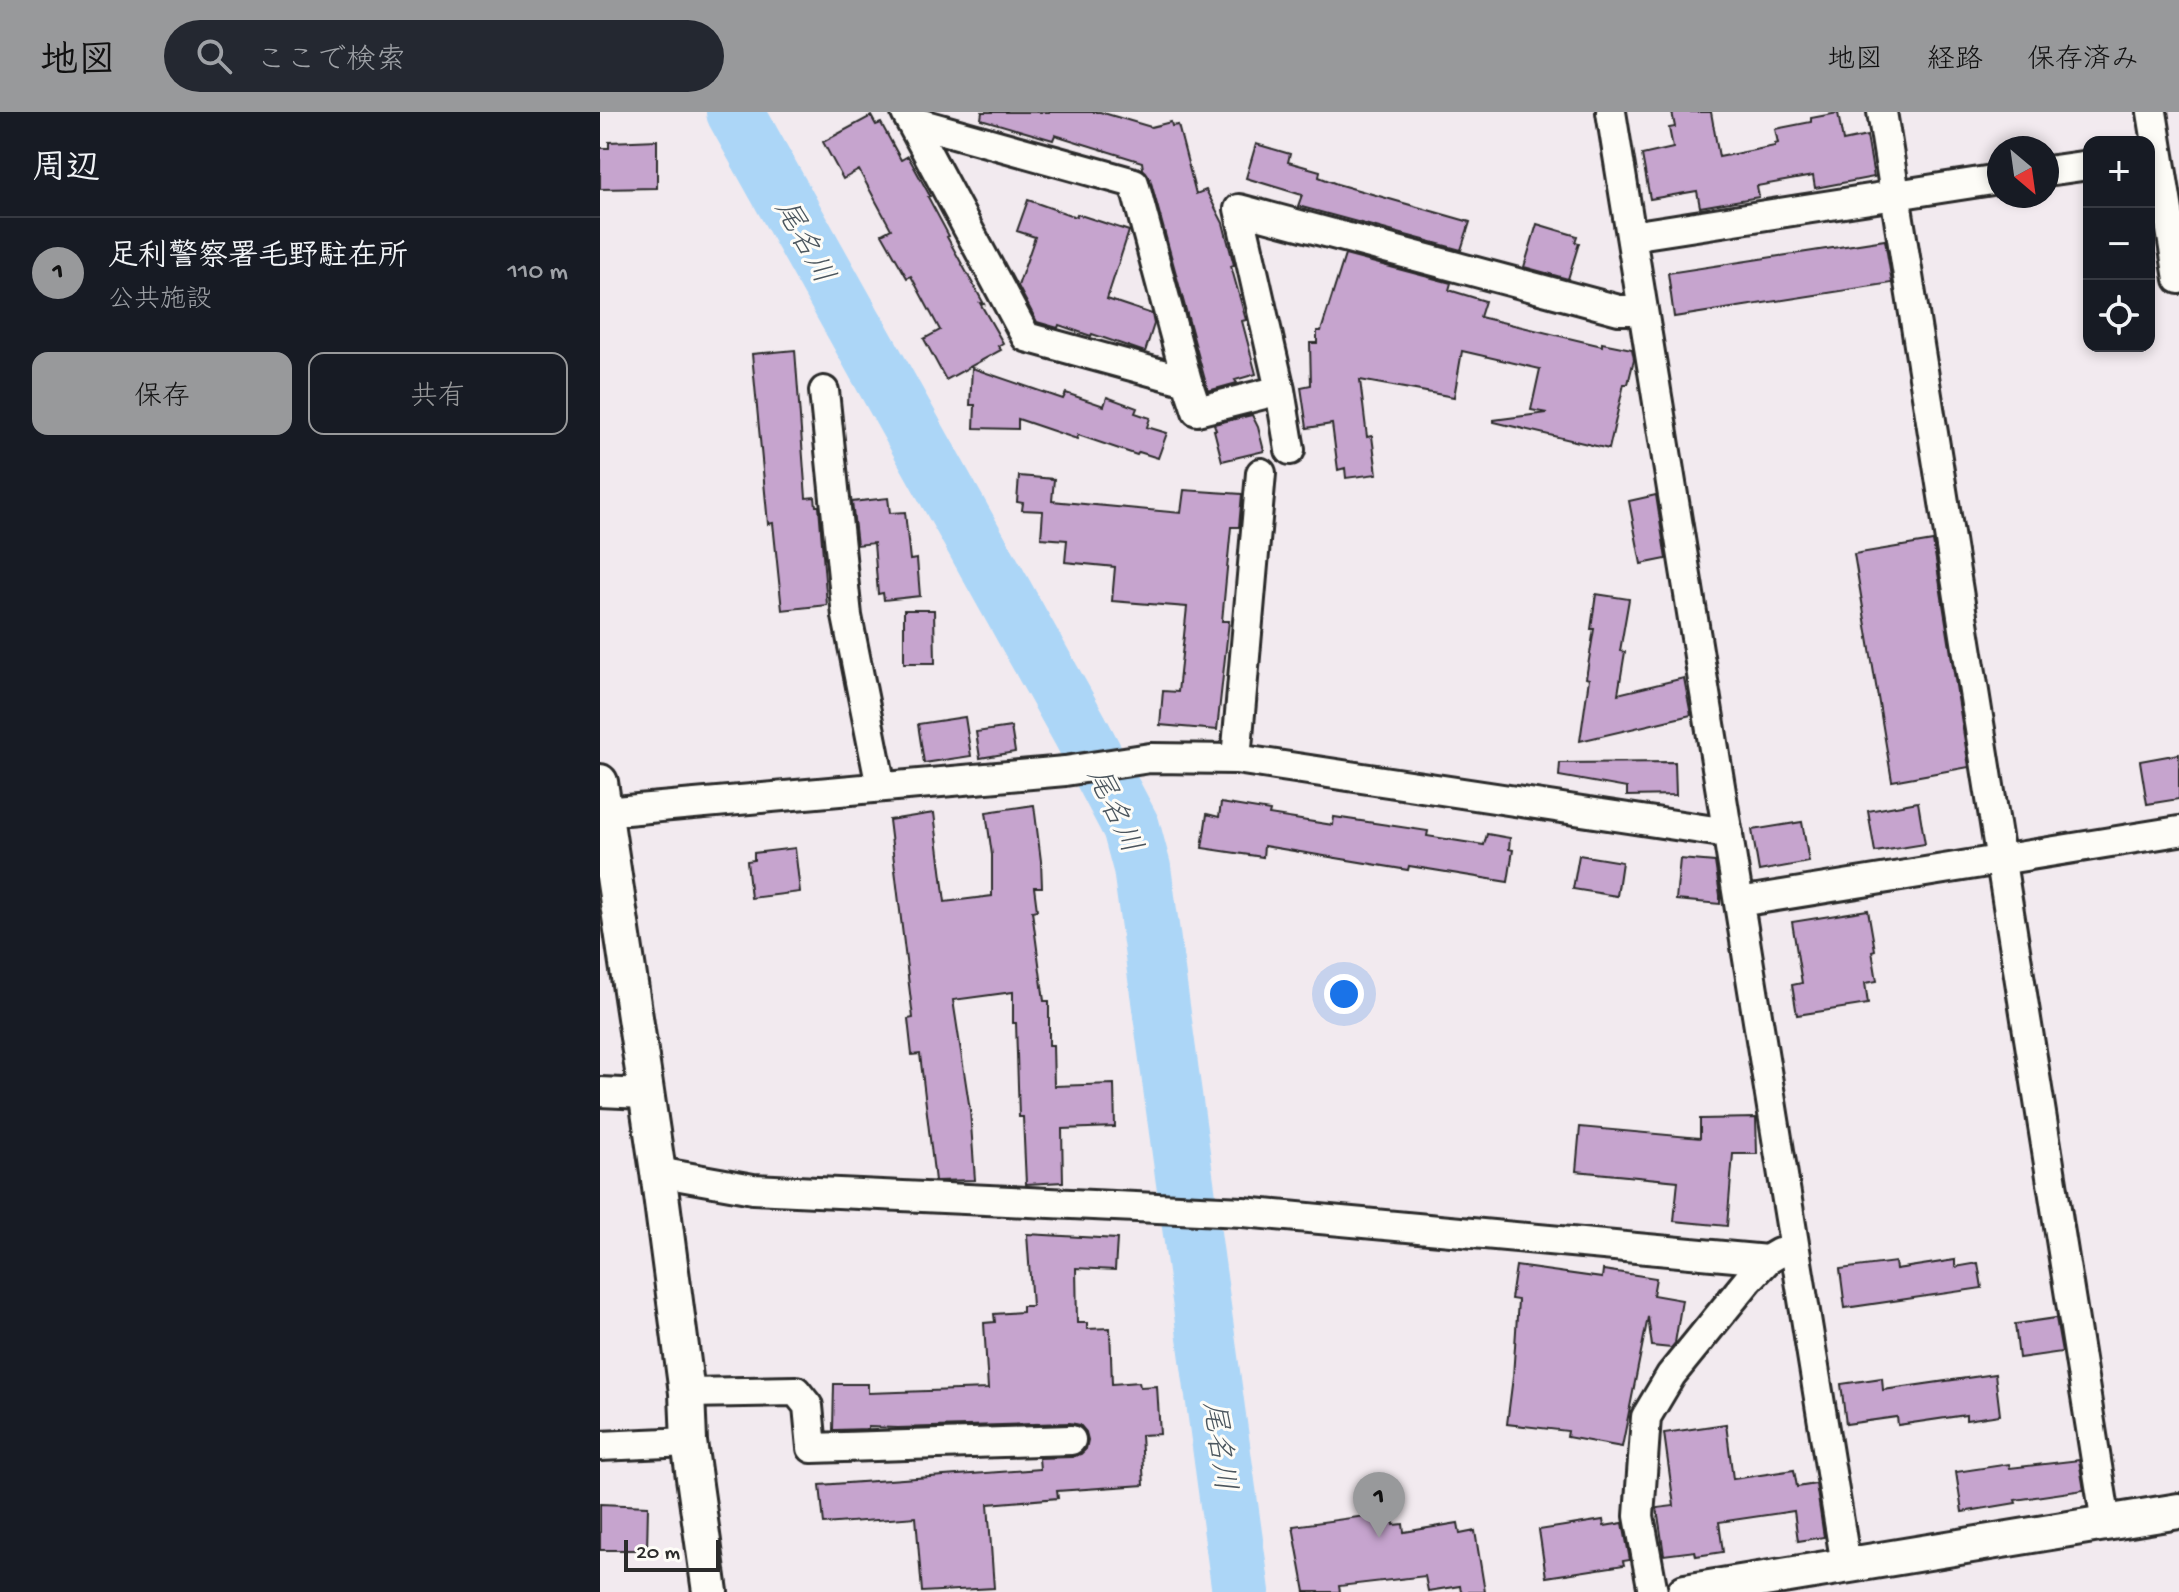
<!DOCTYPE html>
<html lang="ja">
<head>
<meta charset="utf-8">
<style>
	body { margin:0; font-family:"Gochi Hand","Klee One",sans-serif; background:#242831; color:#f1f3f6 }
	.controls { position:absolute; right:24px; top:24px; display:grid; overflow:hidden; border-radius:16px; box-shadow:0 4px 12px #0003 }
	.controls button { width:72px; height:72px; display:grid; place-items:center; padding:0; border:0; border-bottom:2px solid #363941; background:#171b24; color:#f1f3f6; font:40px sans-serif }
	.compass { position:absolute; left:1387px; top:24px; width:72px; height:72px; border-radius:50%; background:#171b24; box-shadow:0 4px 12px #0003; rotate:151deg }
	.scale { position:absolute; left:24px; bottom:20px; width:96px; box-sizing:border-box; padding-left:8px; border:4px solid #2b2b2b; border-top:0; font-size:22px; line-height:28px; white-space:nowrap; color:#2b2b2b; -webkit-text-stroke:6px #fdfcf7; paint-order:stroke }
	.you { position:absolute; left:744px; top:882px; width:28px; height:28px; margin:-20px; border:6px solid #fff; border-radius:50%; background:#1a73e8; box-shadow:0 0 0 12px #1a73e833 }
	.badge { display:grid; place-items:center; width:52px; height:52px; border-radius:50%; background:#98999b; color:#111; font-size:26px; font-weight:700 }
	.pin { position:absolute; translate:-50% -66px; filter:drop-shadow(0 2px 4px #0008) }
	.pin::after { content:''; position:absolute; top:42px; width:28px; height:24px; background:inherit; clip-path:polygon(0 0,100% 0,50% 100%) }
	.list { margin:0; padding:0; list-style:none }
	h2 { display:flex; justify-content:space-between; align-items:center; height:104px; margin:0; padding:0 32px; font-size:34px }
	h2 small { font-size:26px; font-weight:400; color:#9ea1a6 }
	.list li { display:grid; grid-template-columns:52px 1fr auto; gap:24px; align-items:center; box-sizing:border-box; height:112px; padding:0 32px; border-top:2px solid #363941 }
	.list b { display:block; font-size:30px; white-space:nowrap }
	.list p { margin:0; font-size:26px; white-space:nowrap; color:#9ea1a6 }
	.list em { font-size:26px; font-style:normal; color:#9ea1a6 }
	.actions { display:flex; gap:16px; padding:24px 32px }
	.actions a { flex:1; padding:18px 0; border:2px solid #98999b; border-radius:16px; text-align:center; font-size:28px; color:#98999b }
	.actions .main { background:#98999b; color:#111 }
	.icon { flex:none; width:44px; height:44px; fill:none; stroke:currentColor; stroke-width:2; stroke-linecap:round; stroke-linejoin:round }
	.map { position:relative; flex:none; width:1579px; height:1480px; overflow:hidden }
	header { display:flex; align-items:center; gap:48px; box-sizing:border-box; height:112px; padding:0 40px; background:#98999b; color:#111 }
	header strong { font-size:38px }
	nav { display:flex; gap:44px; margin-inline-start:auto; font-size:28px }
	.search { width:560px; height:72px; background:#242831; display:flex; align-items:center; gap:20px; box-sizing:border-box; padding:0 28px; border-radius:44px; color:#9ea1a6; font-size:30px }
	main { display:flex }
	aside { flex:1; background:#171b24 }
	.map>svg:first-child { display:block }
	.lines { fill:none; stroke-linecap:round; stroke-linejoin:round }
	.river { stroke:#acd6f7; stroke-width:58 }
	.building { fill:#c6a4ce; stroke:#2b2b2b; stroke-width:2 }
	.minor-casing { stroke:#2b2b2b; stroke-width:34 }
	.tertiary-casing { stroke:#2b2b2b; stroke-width:40 }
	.minor { stroke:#fdfcf7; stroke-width:28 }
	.tertiary { stroke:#fdfcf7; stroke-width:34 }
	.labels { text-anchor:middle; stroke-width:6; stroke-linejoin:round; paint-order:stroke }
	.water-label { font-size:30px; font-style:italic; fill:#4b565e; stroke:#fdfcf7 }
</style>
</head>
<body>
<header>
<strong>地図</strong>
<div class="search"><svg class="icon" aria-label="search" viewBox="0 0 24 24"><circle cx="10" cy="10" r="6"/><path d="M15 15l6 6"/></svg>ここで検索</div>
<nav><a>地図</a><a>経路</a><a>保存済み</a></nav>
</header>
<main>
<aside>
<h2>周辺<small></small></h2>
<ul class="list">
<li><span class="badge">1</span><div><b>足利警察署毛野駐在所</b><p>公共施設</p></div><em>110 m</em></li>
</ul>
<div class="actions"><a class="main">保存</a><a>共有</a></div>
</aside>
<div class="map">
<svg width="1579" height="1480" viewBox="0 0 1579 1480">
	<rect width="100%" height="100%" fill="#f2eaef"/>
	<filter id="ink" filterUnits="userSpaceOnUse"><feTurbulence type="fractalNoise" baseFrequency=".0125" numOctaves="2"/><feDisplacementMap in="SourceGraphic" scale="16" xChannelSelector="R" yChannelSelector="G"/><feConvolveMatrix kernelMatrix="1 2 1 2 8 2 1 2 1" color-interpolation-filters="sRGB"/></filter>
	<g filter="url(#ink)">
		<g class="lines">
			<path class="river" d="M 135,0 L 480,618 L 531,715 L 542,756 L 641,1480"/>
		</g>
		<path class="building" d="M 382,0 L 500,0 L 551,15 L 571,10 L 572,14 L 578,13 L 596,82 L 606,78 L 623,111 L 634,153 L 631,154 L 646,208 L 642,209 L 656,262 L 635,268 L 637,271 L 608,279 L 550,67 L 543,57 L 542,50 L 455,23 L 453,28 L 381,7 Z
			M 1072,0 L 1111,0 L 1119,45 L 1175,34 L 1175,32 L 1178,31 L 1175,17 L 1211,10 L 1211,6 L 1238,1 L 1243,29 L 1267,24 L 1274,65 L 1215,76 L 1213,64 L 1157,74 L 1159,85 L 1100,95 L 1097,79 L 1050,87 L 1042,43 L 1073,36 L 1069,16 L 1075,15 Z
			M 271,4 L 276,13 L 281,11 L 301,48 L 308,44 L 330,84 L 328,85 L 349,124 L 347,125 L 384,192 L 380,191 L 403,231 L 398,234 L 401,238 L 346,268 L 324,227 L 340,218 L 311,164 L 307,166 L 282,122 L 291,117 L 259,58 L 243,67 L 223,30 Z
			M 57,28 L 57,76 L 0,77 L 0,36 L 9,36 L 9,30 Z
			M 656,32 L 690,42 L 688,50 L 720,59 L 719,65 L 737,72 L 870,110 L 861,138 L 698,94 L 702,83 L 646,66 Z
			M 428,88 L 476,105 L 477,102 L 529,119 L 507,187 L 552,202 L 554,212 L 545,240 L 492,222 L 491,224 L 459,213 L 458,216 L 437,210 L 418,174 L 435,125 L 417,119 Z
			M 937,112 L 977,124 L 975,130 L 979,131 L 968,167 L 924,155 Z
			M 1285,128 L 1292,171 L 1074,205 L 1068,161 Z
			M 745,143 L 851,171 L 849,178 L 885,189 L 880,205 L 1002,234 L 1002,231 L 1032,237 L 1034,247 L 1028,272 L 1024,272 L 1009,337 L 894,310 L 894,308 L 947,301 L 931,298 L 940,257 L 862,239 L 854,285 L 760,268 L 767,325 L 772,324 L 777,362 L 746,366 L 745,356 L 738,358 L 732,312 L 707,316 L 701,275 L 711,273 L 710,231 L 717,231 L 717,219 L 721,219 Z
			M 195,238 L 206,386 L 215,385 L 216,394 L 219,394 L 227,493 L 182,498 L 173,411 L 168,412 L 152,242 Z
			M 372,256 L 463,287 L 466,281 L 504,294 L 507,285 L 537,296 L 535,301 L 550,306 L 547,315 L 567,321 L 558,346 L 539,340 L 537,343 L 478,323 L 477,327 L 418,307 L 418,317 L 374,316 L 375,293 L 370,293 Z
			M 652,303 L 658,315 L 664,339 L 622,349 L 614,318 L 616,318 L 614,312 Z
			M 419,364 L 454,367 L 452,389 L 581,401 L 584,378 L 642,382 L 639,415 L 631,415 L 622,509 L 629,509 L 617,618 L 560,613 L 563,579 L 578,580 L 587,495 L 512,489 L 515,455 L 465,450 L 467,428 L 441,426 L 443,399 L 422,398 L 423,391 L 417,390 Z
			M 1056,383 L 1066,447 L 1041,452 L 1029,389 Z
			M 288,386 L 290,401 L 305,400 L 310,448 L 317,447 L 320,484 L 284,488 L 283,481 L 278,482 L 274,431 L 257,433 L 252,390 Z
			M 1333,429 L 1369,655 L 1292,669 L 1254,442 Z
			M 996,482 L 1029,487 L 1020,539 L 1025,540 L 1018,582 L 1084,566 L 1091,603 L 980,629 L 989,567 L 986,566 L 994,517 L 991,517 Z
			M 304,498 L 334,498 L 335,551 L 304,551 Z
			M 365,605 L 371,644 L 324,651 L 318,612 Z
			M 411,615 L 415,640 L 380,646 L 376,620 Z
			M 1579,642 L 1579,687 L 1547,692 L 1540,649 Z
			M 1075,650 L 1076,683 L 1027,684 L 1027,676 L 959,664 L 960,651 Z
			M 1318,690 L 1325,732 L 1275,740 L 1268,699 Z
			M 621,691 L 670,699 L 669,703 L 733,713 L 734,705 L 828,719 L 827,724 L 884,733 L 887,722 L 910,726 L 909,737 L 913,738 L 908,770 L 809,754 L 808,758 L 664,734 L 663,745 L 602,736 L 607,702 L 619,705 Z
			M 434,693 L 441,749 L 442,775 L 434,775 L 437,798 L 432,799 L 444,889 L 449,889 L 449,933 L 453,933 L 454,974 L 514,972 L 515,1015 L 462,1017 L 463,1070 L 426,1072 L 423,1005 L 419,1005 L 416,911 L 413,911 L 413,880 L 353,888 L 370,998 L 375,1068 L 335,1069 L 320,942 L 312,943 L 308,907 L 313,906 L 289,708 L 334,701 L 345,790 L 392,784 L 392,743 L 386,700 Z
			M 1202,710 L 1209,750 L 1159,759 L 1152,718 Z
			M 195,736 L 200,780 L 151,786 L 147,749 L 154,748 L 154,741 Z
			M 979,743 L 1022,750 L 1017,784 L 973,777 Z
			M 1080,747 L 1115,750 L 1120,783 L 1120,792 L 1076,788 Z
			M 1268,798 L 1275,838 L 1272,839 L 1277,869 L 1265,871 L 1268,892 L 1197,903 L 1192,873 L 1202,871 L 1192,810 Z
			M 1156,1006 L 1157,1042 L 1133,1042 L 1127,1114 L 1074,1109 L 1078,1069 L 976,1059 L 980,1015 L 1100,1026 L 1100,1007 Z
			M 427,1122 L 517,1127 L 515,1158 L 476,1156 L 477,1211 L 487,1211 L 487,1217 L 510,1216 L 512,1272 L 539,1270 L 540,1275 L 557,1274 L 560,1322 L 541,1323 L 544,1373 L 457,1379 L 458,1386 L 388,1392 L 394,1476 L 322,1480 L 316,1405 L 224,1412 L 220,1373 L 440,1357 L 439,1346 L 472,1345 L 481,1342 L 486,1337 L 488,1328 L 486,1320 L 480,1313 L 470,1311 L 298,1316 L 268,1315 L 268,1317 L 235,1318 L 233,1318 L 234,1272 L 268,1272 L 268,1281 L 388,1277 L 384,1211 L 395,1210 L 394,1202 L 422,1200 L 422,1194 L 432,1194 Z
			M 1355,1148 L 1355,1155 L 1378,1151 L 1382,1176 L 1245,1196 L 1240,1157 L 1295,1150 L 1296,1157 Z
			M 916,1154 L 1002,1166 L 1003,1158 L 1056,1166 L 1053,1183 L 1082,1188 L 1075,1231 L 1071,1236 L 1052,1234 L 1048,1205 L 1022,1335 L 967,1325 L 968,1319 L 907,1312 L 913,1265 L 918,1188 L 911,1187 Z
			M 1456,1206 L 1462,1240 L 1419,1246 L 1415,1212 Z
			M 1395,1262 L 1400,1303 L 1366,1308 L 1366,1303 L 1298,1313 L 1297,1305 L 1246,1312 L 1241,1272 L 1282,1266 L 1283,1278 Z
			M 1126,1312 L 1133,1367 L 1194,1358 L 1197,1375 L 1216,1372 L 1224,1425 L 1198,1429 L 1194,1399 L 1119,1410 L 1123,1440 L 1096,1444 L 1095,1439 L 1064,1443 L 1057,1396 L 1074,1394 L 1064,1321 Z
			M 1479,1348 L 1484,1378 L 1415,1388 L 1416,1391 L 1362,1400 L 1356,1360 L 1409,1352 L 1410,1356 Z
			M 0,1392 L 48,1394 L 47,1438 L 0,1438 Z
			M 791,1393 L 794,1413 L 803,1412 L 804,1420 L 858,1411 L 860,1422 L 875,1419 L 885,1480 L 861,1480 L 860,1474 L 828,1479 L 825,1464 L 739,1474 L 740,1480 L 705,1480 L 693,1414 L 766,1404 L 765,1396 Z
			M 1003,1408 L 1004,1414 L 1023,1411 L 1030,1448 L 1023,1449 L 1024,1453 L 946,1465 L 939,1418 Z"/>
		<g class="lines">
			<defs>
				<path id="minor" d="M 1011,0 L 1246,1453
					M 1282,0 L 1506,1411
					M 1552,0 L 1579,167
					M 306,1 L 426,225 L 587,269
					M 311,9 L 534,71 L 587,269 L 597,299 L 680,278
					M 1447,59 L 1489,53
					M 1031,124 L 1399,67
					M 224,279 L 247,504 L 281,675
					M 690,338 L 680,278 L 639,97 L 1019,198 L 1043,198
					M 636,647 L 661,361
					M 4,700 L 465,659 L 550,646 L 636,647 L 1128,721
					M 1139,790 L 1579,719
					M 0,980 L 45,982
					M 58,1060 L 153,1077 L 643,1100 L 1167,1148
					M 87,1281 L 196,1279 L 208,1294 L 212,1336 L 471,1328
					M 0,1334 L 89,1330
					M 1053,1480 L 1039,1404 L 1046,1305 L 1071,1263 L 1149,1167 L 1167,1148 L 1179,1141"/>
				<path id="tertiary" d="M 0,670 L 58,1060 L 87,1281 L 89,1330 L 110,1480
					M 1085,1480 L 1579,1399"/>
			</defs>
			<use href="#minor" class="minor-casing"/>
			<use href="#tertiary" class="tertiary-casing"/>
			<use href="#minor" class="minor"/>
			<use href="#tertiary" class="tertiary"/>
		</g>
	</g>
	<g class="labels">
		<g class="water-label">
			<text transform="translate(206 129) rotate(61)" y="10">尾名川</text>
			<text transform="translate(516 698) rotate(65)" y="10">尾名川</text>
			<text transform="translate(621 1334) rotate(82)" y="10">尾名川</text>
		</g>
	</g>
</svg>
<div class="controls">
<button>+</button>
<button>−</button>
<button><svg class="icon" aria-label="locate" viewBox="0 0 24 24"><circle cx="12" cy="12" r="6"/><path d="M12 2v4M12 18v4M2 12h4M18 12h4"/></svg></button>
</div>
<svg class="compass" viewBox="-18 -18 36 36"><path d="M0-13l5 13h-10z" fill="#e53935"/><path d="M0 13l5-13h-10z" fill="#9ea1a6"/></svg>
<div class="scale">20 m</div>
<div class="you"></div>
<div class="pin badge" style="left:779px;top:1426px">1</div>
</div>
</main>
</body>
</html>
